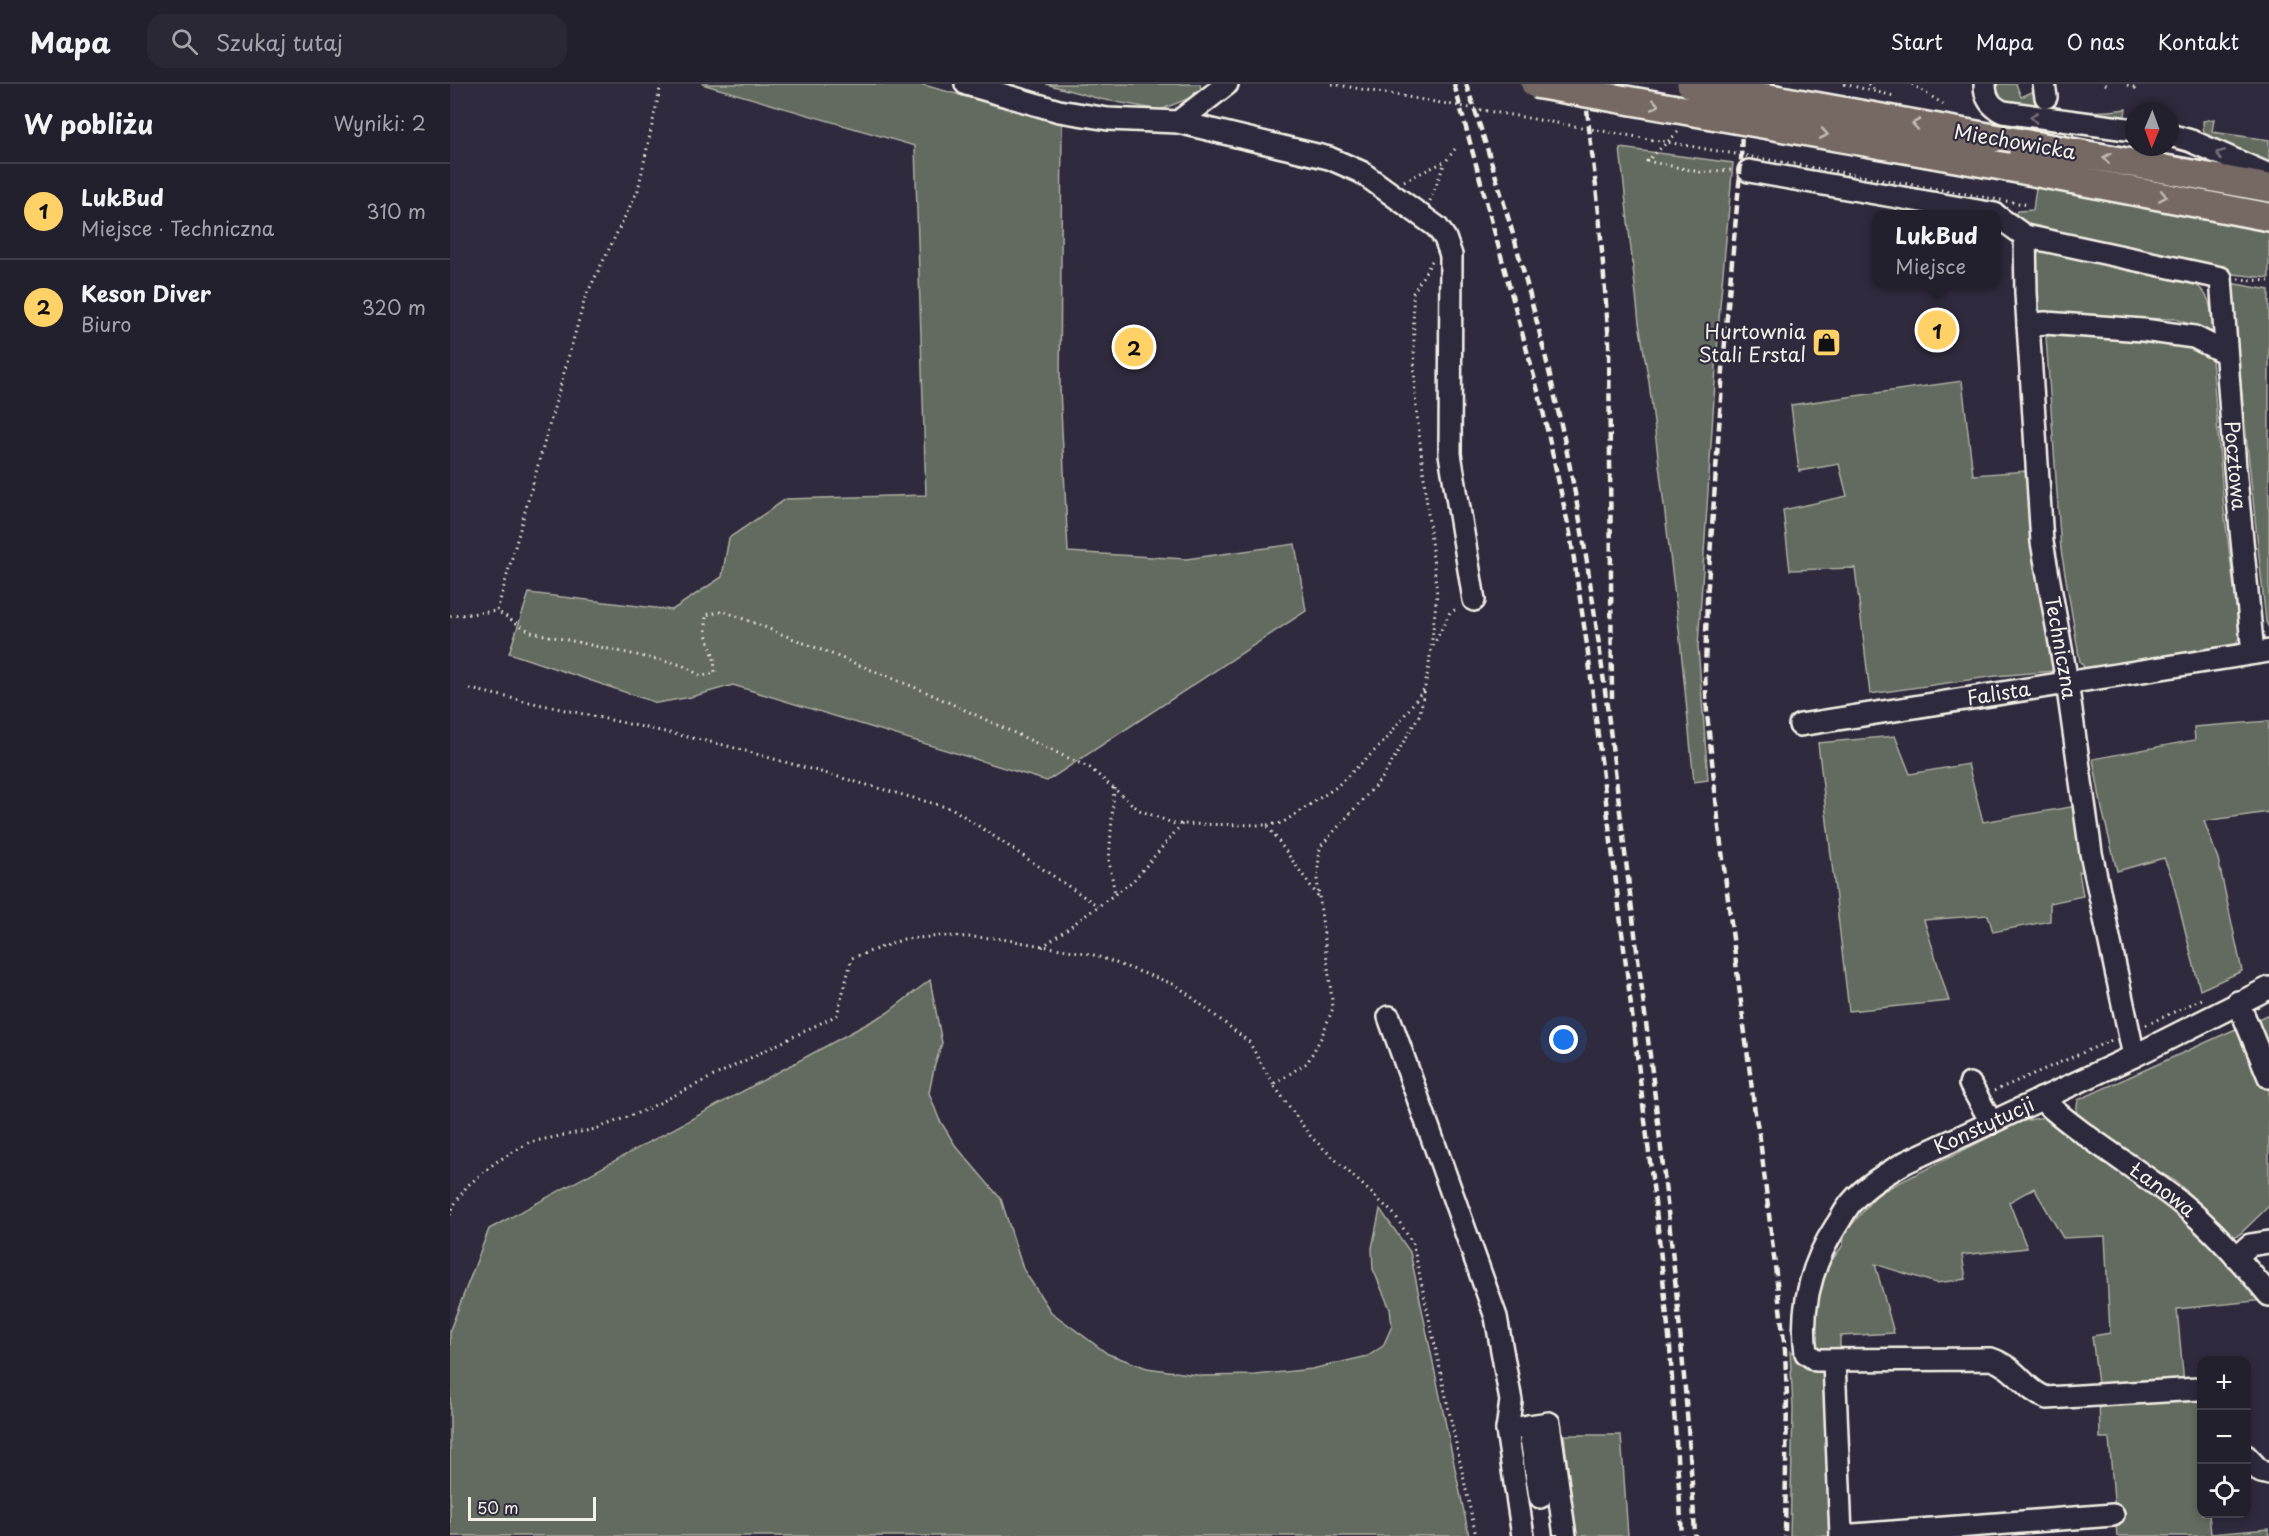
<!DOCTYPE html>
<html lang="pl">
<head>
<meta charset="utf-8">
<style>
	body { margin:0; font-family:"Playpen Sans",sans-serif; background:#2b2836; color:#f1f3f6 }
	.controls { position:absolute; right:18px; bottom:18px; display:grid; overflow:hidden; border-radius:12px; box-shadow:0 3px 9px #0003 }
	.controls button { width:54px; height:54px; display:grid; place-items:center; padding:0; border:0; border-bottom:2px solid #403e4a; background:#23202e; color:#f1f3f6; font:30px sans-serif }
	.compass { position:absolute; left:1675px; top:18px; width:54px; height:54px; border-radius:50%; background:#23202e; box-shadow:0 3px 9px #0003; rotate:181deg }
	.scale { position:absolute; left:18px; bottom:15px; width:128px; box-sizing:border-box; padding-left:6px; border:3px solid #f4f1e8; border-top:0; font-size:16px; line-height:21px; white-space:nowrap; color:#f4f1e8; -webkit-text-stroke:4px #2f2a3d; paint-order:stroke }
	.you { position:absolute; left:1114px; top:956px; width:21px; height:21px; margin:-15px; border:4px solid #fff; border-radius:50%; background:#1a73e8; box-shadow:0 0 0 9px #1a73e833 }
	.badge { display:grid; place-items:center; width:39px; height:39px; border-radius:50%; background:#ffd166; color:#111; font-size:20px; font-weight:700 }
	.pin { position:absolute; translate:-50% -50%; border:3px solid #fff; box-shadow:0 2px 6px #0006 }
	.popup { position:absolute; left:1422px; top:126px; width:129px; height:78px; box-sizing:border-box; display:grid; place-content:center; border-radius:12px; background:#23202e; filter:drop-shadow(0 2px 4px #0005); font-size:20px; white-space:nowrap; color:#a3a3aa }
	.popup b { font-size:22px; color:#f1f3f6 }
	.popup::after { content:''; position:absolute; left:50%; top:100%; margin-left:-12px; border:12px solid transparent; border-top-color:#23202e }
	.list { margin:0; padding:0; list-style:none }
	h2 { display:flex; justify-content:space-between; align-items:center; height:78px; margin:0; padding:0 24px; font-size:26px }
	h2 small { font-size:20px; font-weight:400; color:#a3a3aa }
	.list li { display:grid; grid-template-columns:39px 1fr auto; gap:18px; align-items:center; box-sizing:border-box; height:96px; padding:0 24px; border-top:2px solid #403e4a }
	.list b { display:block; font-size:22px; white-space:nowrap }
	.list p { margin:0; font-size:20px; white-space:nowrap; color:#a3a3aa }
	.list em { font-size:20px; font-style:normal; color:#a3a3aa }
	.icon { flex:none; width:33px; height:33px; fill:none; stroke:currentColor; stroke-width:2; stroke-linecap:round; stroke-linejoin:round }
	.map { position:relative; flex:none; width:1819px; height:1452px; overflow:hidden }
	header { display:flex; align-items:center; gap:36px; box-sizing:border-box; height:84px; padding:0 30px; background:#23202e; border-bottom:2px solid #403e4a }
	header strong { font-size:28px }
	nav { display:flex; gap:33px; margin-inline-start:auto; font-size:21px }
	.search { width:420px; height:54px; background:#2b2836; display:flex; align-items:center; gap:15px; box-sizing:border-box; padding:0 21px; border-radius:18px; color:#a3a3aa; font-size:22px }
	main { display:flex }
	aside { flex:1; background:#23202e }
	.map>svg:first-child { display:block }
	.green { fill:#646a5e; stroke:#acaea3; stroke-width:1.5 }
	.lines { fill:none; stroke-linecap:round; stroke-linejoin:round }
	.minor-casing { stroke:#f4f1e8; stroke-width:26 }
	.major-casing { stroke:#f4f1e8; stroke-width:32 }
	.path { stroke:#f4f1e8; stroke-width:3; stroke-dasharray:1.5 4.5; stroke-linecap:butt }
	.minor { stroke:#2f2a3d; stroke-width:21 }
	.major { stroke:#766964; stroke-width:27 }
	.rail { stroke:#f4f1e8; stroke-width:4.5; stroke-dasharray:9 4.5; stroke-linecap:butt }
	.major-bridge-casing { stroke:#f4f1e8; stroke-width:32; stroke-linecap:butt }
	.path-bridge { stroke:#f4f1e8; stroke-width:3; stroke-dasharray:1.5 4.5; stroke-linecap:butt }
	.major-bridge { stroke:#766964; stroke-width:27 }
	.oneway { stroke:#c2bbb3 }
	.oneway2 { stroke:#747079 }
	.labels { text-anchor:middle; stroke-width:4.5; stroke-linejoin:round; paint-order:stroke }
	.street-label { font-size:20px; fill:#f4f1e8; stroke:#2f2a3d }
	.poi-label { font-size:20px; fill:#f4f1e8; stroke:#2f2a3d; text-anchor:end }
</style>
</head>
<body>
<header>
<strong>Mapa</strong>
<div class="search"><svg class="icon" aria-label="search" viewBox="0 0 24 24"><circle cx="10" cy="10" r="6"/><path d="M15 15l6 6"/></svg>Szukaj tutaj</div>
<nav><a>Start</a><a>Mapa</a><a>O nas</a><a>Kontakt</a></nav>
</header>
<main>
<aside>
<h2>W pobliżu<small>Wyniki: 2</small></h2>
<ul class="list">
<li><span class="badge">1</span><div><b>LukBud</b><p>Miejsce · Techniczna</p></div><em>310 m</em></li>
<li><span class="badge">2</span><div><b>Keson Diver</b><p>Biuro</p></div><em>320 m</em></li>
</ul>
</aside>
<div class="map">
<svg width="1819" height="1452" viewBox="0 0 1819 1452">
	<rect width="100%" height="100%" fill="#2f2a3d"/>
	<filter id="ink" filterUnits="userSpaceOnUse"><feTurbulence type="fractalNoise" baseFrequency=".0167" numOctaves="2"/><feDisplacementMap in="SourceGraphic" scale="12" xChannelSelector="R" yChannelSelector="G"/><feConvolveMatrix kernelMatrix="1 2 1 2 8 2 1 2 1" color-interpolation-filters="sRGB"/></filter>
	<g filter="url(#ink)">
		<path class="green" d="M 252,0 L 470,0 L 612,39 L 610,305 L 618,468 L 736,475 L 845,460 L 856,527 L 597,697 L 283,601 L 241,613 L 207,619 L 59,569 L 79,509 L 222,526 L 272,493 L 279,454 L 336,415 L 476,411 L 465,62 Z
			M 596,0 L 750,0 L 752,9 L 710,26 L 650,15 Z
			M 1543,0 L 1566,0 L 1571,13 L 1582,8 C 1600,31 1650,29 1676,25 L 1674,38 L 1597,29 L 1549,16 Z
			M 1764,35 L 1762,48 L 1819,56 L 1819,83 L 1754,54 L 1753,37 Z
			M 1170,64 L 1283,79 L 1270,221 L 1248,562 L 1258,696 L 1244,698 L 1229,545 L 1199,298 L 1189,239 Z
			M 1587,97 L 1819,145 L 1819,194 L 1774,189 L 1593,154 L 1564,135 L 1567,127 L 1583,126 Z
			M 1590,167 L 1739,194 C 1763,214 1760,218 1763,248 L 1725,235 L 1593,232 L 1587,222 L 1583,174 Z
			M 1780,199 L 1819,206 L 1819,544 L 1816,538 Z
			M 1604,249 L 1693,255 L 1742,262 L 1762,275 L 1774,426 L 1790,551 L 1785,563 L 1635,584 L 1630,578 L 1611,466 L 1596,253 Z
			M 1512,297 L 1523,391 L 1577,387 L 1588,486 L 1604,587 L 1546,592 L 1420,610 L 1405,484 L 1340,486 L 1333,426 L 1397,412 L 1389,380 L 1349,387 L 1341,321 Z
			M 1819,637 L 1819,728 L 1754,737 L 1768,775 L 1792,887 L 1750,906 L 1722,794 L 1714,774 L 1667,787 L 1652,725 L 1643,675 L 1745,656 L 1744,643 Z
			M 1445,652 L 1460,690 L 1518,680 L 1533,738 L 1626,722 L 1639,787 L 1629,788 L 1633,812 L 1600,819 L 1600,837 L 1543,848 L 1538,831 L 1474,836 L 1499,917 L 1399,927 L 1368,659 Z
			M 480,896 L 492,959 L 484,984 L 479,1009 L 489,1035 L 505,1061 L 551,1115 L 573,1185 L 601,1228 L 658,1270 L 697,1284 L 753,1292 L 806,1291 L 862,1285 L 918,1272 L 933,1262 L 942,1242 L 940,1225 L 923,1185 L 922,1164 L 930,1125 L 960,1168 L 1019,1452 L 0,1452 L 0,1246 L 39,1145 L 437,929 Z
			M 1819,930 L 1819,1122 L 1790,1150 L 1783,1153 L 1727,1098 L 1631,1043 L 1626,1029 L 1628,1016 Z
			M 1594,1033 L 1695,1097 L 1768,1161 L 1816,1216 L 1727,1225 L 1734,1300 L 1750,1300 L 1752,1430 L 1759,1430 L 1761,1450 L 1819,1445 L 1819,1452 L 1667,1452 L 1659,1354 L 1650,1354 L 1649,1308 L 1642,1252 L 1660,1249 L 1655,1152 L 1613,1154 L 1584,1104 L 1559,1118 L 1577,1164 L 1512,1171 L 1516,1195 L 1486,1199 L 1425,1180 L 1444,1249 L 1390,1252 L 1390,1269 L 1369,1266 L 1364,1259 L 1362,1245 L 1369,1205 L 1377,1183 L 1393,1161 L 1395,1149 L 1427,1110 L 1569,1038 Z
			M 1340,1267 L 1361,1283 L 1379,1284 L 1384,1452 L 1340,1452 L 1343,1324 Z
			M 1114,1351 L 1171,1351 L 1178,1452 L 1126,1452 Z"/>
		<g class="lines">
			<defs>
				<g id="minor">
					<path d="M 516,0 L 609,27 L 658,35 L 728,38 L 879,74 L 911,88 L 987,143 L 995,154 L 1001,171 L 1000,370 L 1024,516"/>
					<path d="M 1535,0 C 1535,14 1540,22 1553,28 L 1684,46"/>
					<path d="M 1594,0 L 1596,13"/>
					<path d="M 728,38 L 777,0"/>
					<path d="M 1720,51 L 1741,57 L 1819,91"/>
					<path d="M 1299,87 L 1545,130"/>
					<path id="s1" d="M 1547,132 L 1575,152 L 1771,194 L 1785,384 L 1803,569"/>
					<path id="s2" d="M 1575,152 L 1576,209 L 1592,458 L 1617,598 L 1641,769 L 1684,972"/>
					<path d="M 1578,241 L 1595,239 L 1693,246 L 1744,253 L 1776,269"/>
					<path id="s3" d="M 1350,641 L 1819,567"/>
					<path d="M 1788,918 L 1819,993"/>
					<path d="M 939,933 L 1046,1233 L 1061,1317 L 1057,1346"/>
					<path d="M 1520,1000 L 1541,1038"/>
					<path id="s4" d="M 1591,1015 C 1633,1053 1682,1081 1727,1116 C 1762,1144 1791,1177 1819,1211"/>
					<path d="M 1786,1173 L 1800,1161 L 1819,1158"/>
					<path d="M 1384,1277 L 1391,1452"/>
					<path id="s5" d="M 1748,1305 L 1597,1314 C 1574,1306 1568,1284 1541,1275 L 1366,1276 L 1356,1269 C 1350,1223 1361,1181 1386,1142 C 1391,1135 1395,1126 1401,1119 C 1415,1102 1437,1089 1456,1078 L 1684,972 L 1819,904"/>
					<path d="M 1079,1342 L 1099,1339 L 1115,1452"/>
					<path d="M 1796,1372 L 1811,1388 L 1819,1390"/>
					<path d="M 1073,1452 L 1057,1346 L 1079,1342 L 1090,1413"/>
					<path d="M 1391,1452 L 1663,1431"/>
				</g>
				<path id="major" d="M 1544,54 L 1819,104
					M 1557,83 L 1819,133"/>
			</defs>
			<use href="#minor" class="minor-casing"/>
			<use href="#major" class="major-casing"/>
			<path class="path" d="M 211,0 L 188,106 L 135,214 L 47,527 L 81,548 L 232,581 L 251,592 L 265,589 L 264,573 L 256,550 L 256,531 L 274,527 L 474,607 L 640,684 L 689,726 L 725,740 L 817,741 L 870,815
				M 1394,0 L 1444,12
				M 1418,0 L 1426,7
				M 1462,0 L 1496,22
				M 1655,0 L 1658,2
				M 1677,1 L 1684,3
				M 1684,5 L 1688,0
				M 1228,48 L 1197,77 L 1250,88 L 1281,86
				M 954,97 L 996,77 L 1005,65
				M 980,117 L 995,78
				M 982,177 L 963,209 L 965,313 L 987,510 L 979,581 L 970,630 L 933,693 L 870,763 L 867,795 L 883,924 L 871,954 L 857,979 L 823,1000 L 861,1053 L 945,1131 L 963,1160 L 1026,1452
				M 1788,195 L 1819,197
				M 0,532 L 47,527
				M 983,562 L 1000,528 L 1009,524
				M 20,605 L 274,661 L 503,725 L 648,822
				M 664,704 L 659,777 L 665,810
				M 817,741 L 832,739 L 885,704 L 935,657 L 974,605
				M 592,863 L 683,797 L 732,740
				M 1696,941 L 1752,915
				M 1544,1007 L 1662,956
				M 0,1131 L 4,1121 L 17,1102 L 46,1078 L 80,1058 L 146,1045 L 193,1027 L 387,931 L 402,874 L 454,855 L 493,852 L 546,854 L 641,870 L 726,901 L 799,958 L 823,1000"/>
			<use href="#minor" class="minor"/>
			<use href="#major" class="major"/>
			<path class="rail" d="M 1004,0 L 1091,318 L 1120,449 L 1137,561 L 1207,1135 L 1220,1263 L 1232,1452
				M 1016,0 C 1067,151 1109,308 1135,466 C 1154,585 1167,706 1182,826 C 1208,1034 1234,1242 1245,1452
				M 1134,0 L 1149,129 L 1159,258 L 1162,614
				M 1293,0 L 1291,78 L 1276,243 L 1257,515 L 1255,589 L 1257,629 L 1269,744 L 1305,1029 L 1310,1055 L 1335,1266 L 1337,1313 L 1335,1452
				M 1106,1450 L 1106,1452"/>
			<defs>
				<path id="major-bridge" d="M 1085,0 L 1557,83
					M 1241,0 L 1544,54"/>
			</defs>
			<use href="#major-bridge" class="major-bridge-casing"/>
			<path class="path-bridge" d="M 882,0 L 1579,121"/>
			<use href="#major-bridge" class="major-bridge"/>
		</g>
		<defs><path id="oneway-chevron" d="M-2-3.5L2.5 0L-2 3.5" fill="none" stroke-width="1.6" stroke-linecap="round" stroke-linejoin="round" transform="scale(1.5)"/></defs>
		<g class="oneway">
			<use href="#oneway-chevron" transform="translate(1205 21) rotate(10)"/>
			<use href="#oneway-chevron" transform="translate(1466 40) rotate(-170)"/>
			<use href="#oneway-chevron" transform="translate(1374 50) rotate(10)"/>
			<use href="#oneway-chevron" transform="translate(1657 74) rotate(-170)"/>
			<use href="#oneway-chevron" transform="translate(1713 112) rotate(11)"/>
		</g>
		<g class="oneway2">
			<use href="#oneway-chevron" transform="translate(1584 33) rotate(-173)"/>
			<use href="#oneway-chevron" transform="translate(1770 70) rotate(-157)"/>
		</g>
	</g>
	<defs>
		<symbol id="shop-square" viewBox="-11 -11 22 22"><rect x="-9" y="-9" width="18" height="18" rx="4" fill="#ffd166" stroke="#2f2a3d"/><path d="M-5-2.5h2.3a2.7 3.5 0 0 1 5.4 0H5L5.5 6h-11ZM-1.5-2.5h3a1.5 2.3 0 0 0-3 0Z" fill="#111"/></symbol>
	</defs>
	<g fill-rule="evenodd">
		<use href="#shop-square" x="1360" y="242" width="33" height="33"/>
	</g>
	<g class="labels">
		<g class="street-label">
			<text transform="translate(1565 58) rotate(10)" y="7">Miechowicka</text>
			<text dy="7" stroke="none"><textPath href="#s1" startOffset="423">Pocztowa</textPath></text>
			<text dy="7" stroke="none"><textPath href="#s2" startOffset="414">Techniczna</textPath></text>
			<text dy="7" stroke="none"><textPath href="#s3" startOffset="201">Falista</textPath></text>
			<text dy="7" stroke="none"><textPath href="#s5" startOffset="723">Konstytucji</textPath></text>
			<text dy="7" stroke="none"><textPath href="#s4" startOffset="152">Łanowa</textPath></text>
		</g>
		<g class="poi-label">
			<text x="1356" y="255">Hurtownia<tspan x="1356" dy="23">Stali Erstal</tspan></text>
		</g>
	</g>
</svg>
<div class="controls">
<button>+</button>
<button>−</button>
<button><svg class="icon" aria-label="locate" viewBox="0 0 24 24"><circle cx="12" cy="12" r="6"/><path d="M12 2v4M12 18v4M2 12h4M18 12h4"/></svg></button>
</div>
<svg class="compass" viewBox="-18 -18 36 36"><path d="M0-13l5 13h-10z" fill="#e53935"/><path d="M0 13l5-13h-10z" fill="#a3a3aa"/></svg>
<div class="scale">50 m</div>
<div class="you"></div>
<div class="pin badge" style="left:1487px;top:246px">1</div>
<div class="popup"><b>LukBud</b>Miejsce</div>
<div class="pin badge" style="left:684px;top:263px">2</div>
</div>
</main>
</body>
</html>
